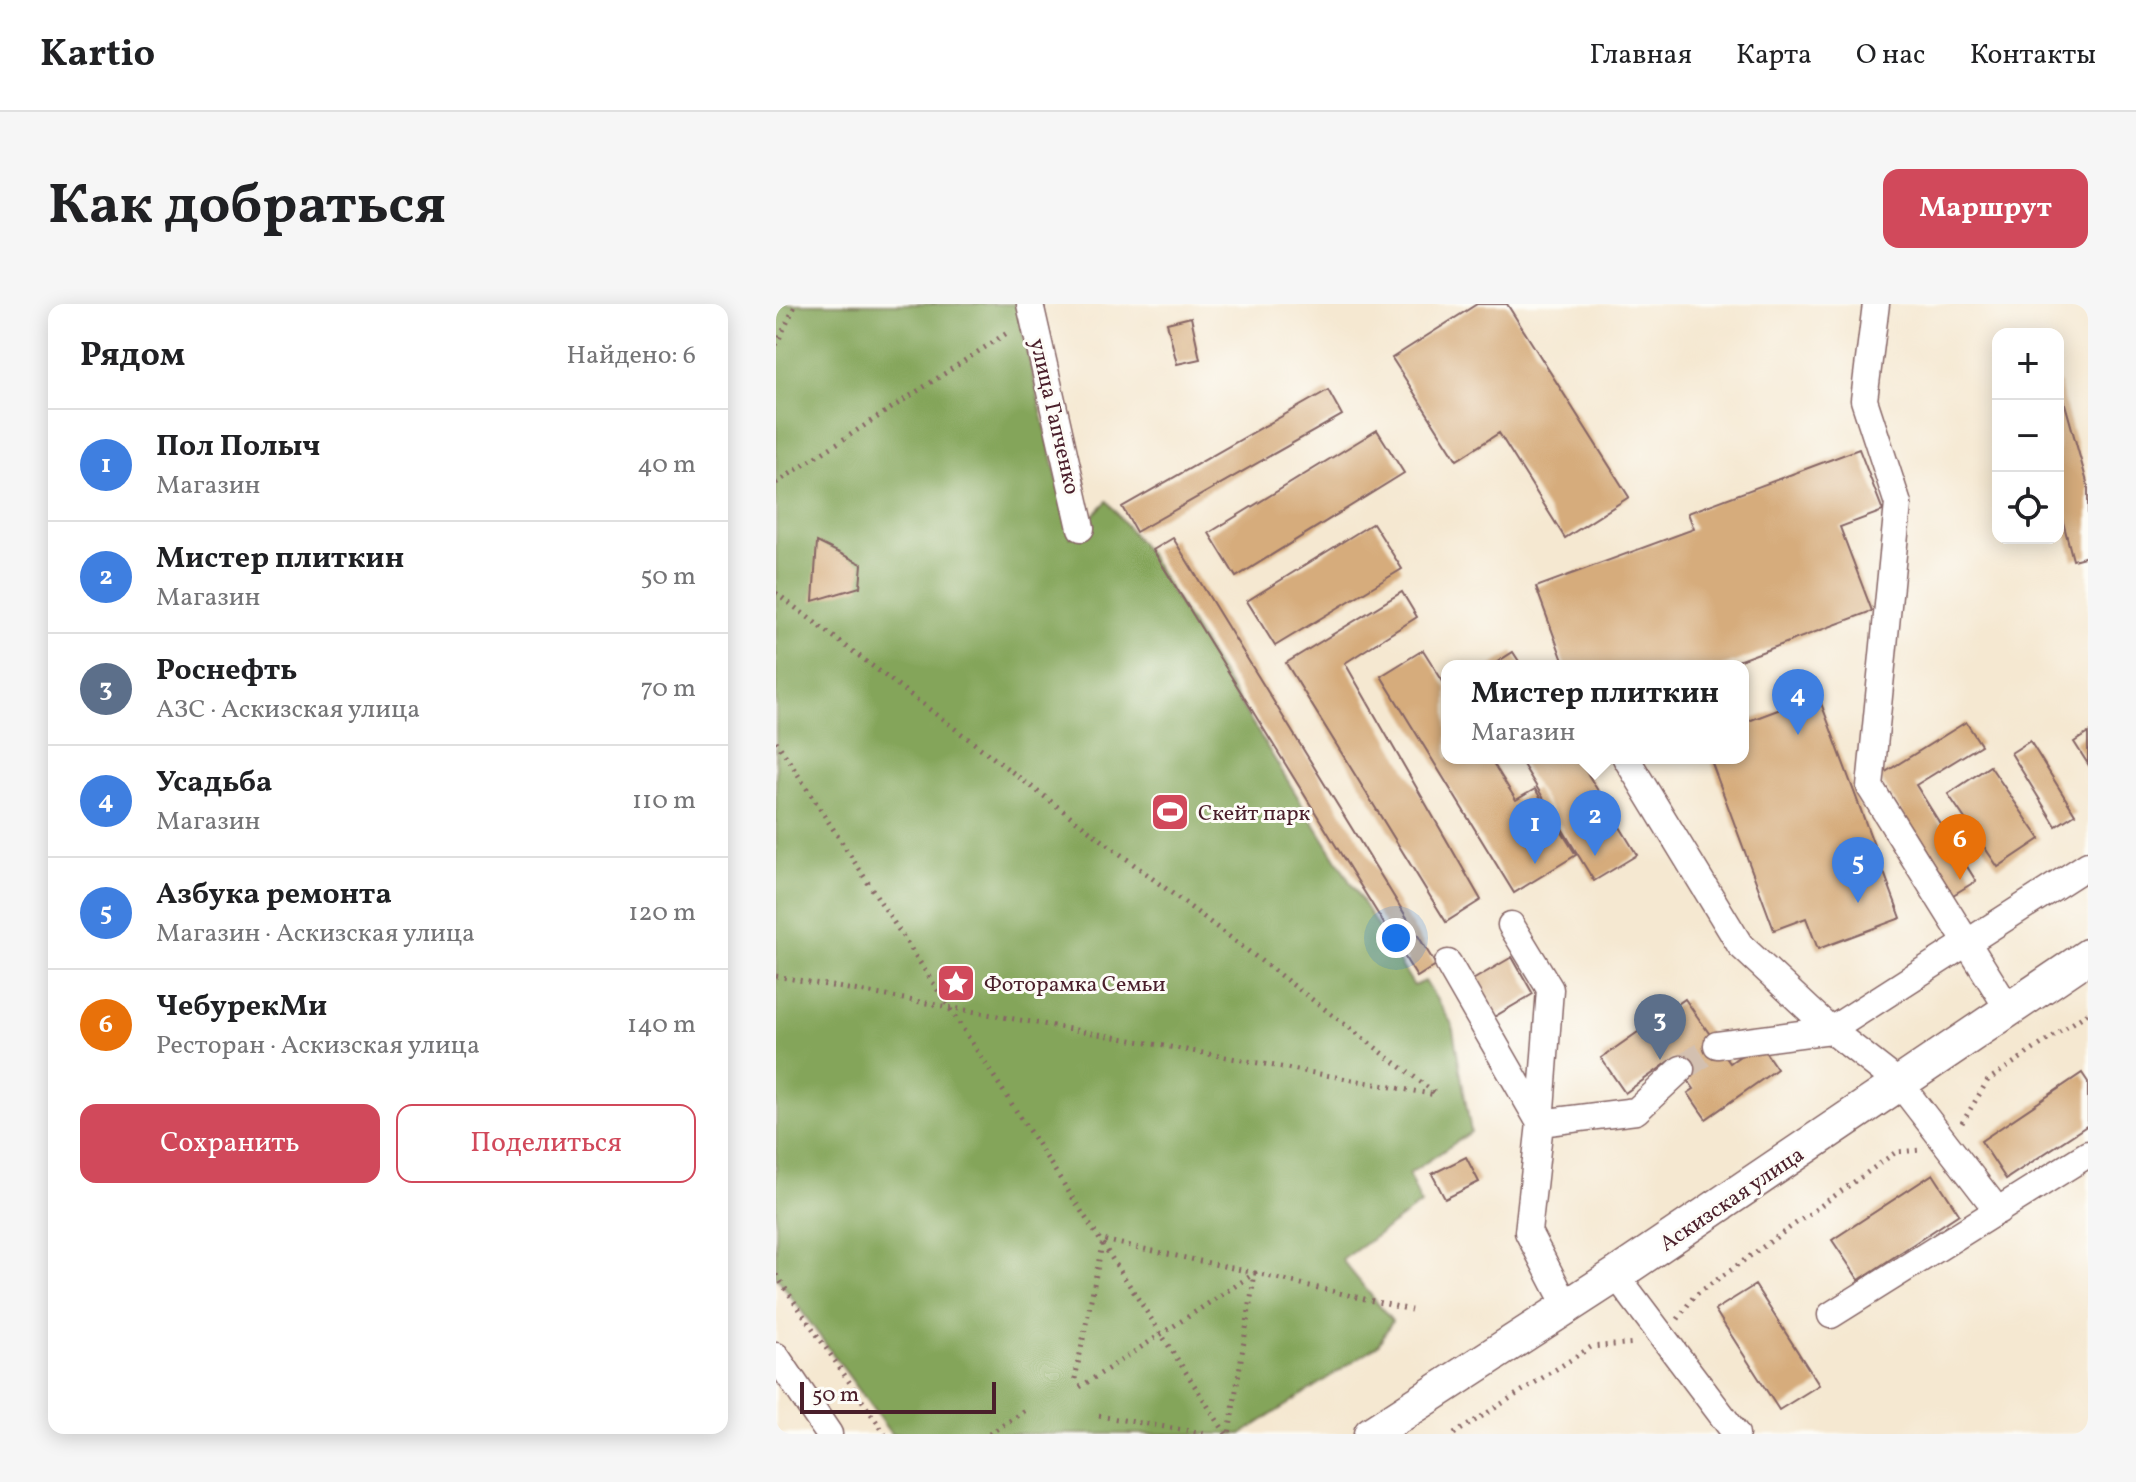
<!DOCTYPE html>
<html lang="ru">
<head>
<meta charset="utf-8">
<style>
	body { margin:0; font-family:Vollkorn,serif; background:#f6f6f6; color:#202124 }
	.controls { position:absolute; right:24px; top:24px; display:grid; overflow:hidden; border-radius:16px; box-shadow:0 4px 20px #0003 }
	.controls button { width:72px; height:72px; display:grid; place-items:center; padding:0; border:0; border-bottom:2px solid #e0e0e0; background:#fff; color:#202124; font:40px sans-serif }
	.scale { position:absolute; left:24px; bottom:20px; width:196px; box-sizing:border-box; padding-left:8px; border:4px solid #4a1f2b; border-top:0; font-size:22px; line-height:28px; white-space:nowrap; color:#4a1f2b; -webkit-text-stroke:6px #fdfcf7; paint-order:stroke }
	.you { position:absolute; left:620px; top:634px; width:28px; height:28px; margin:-20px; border:6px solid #fff; border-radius:50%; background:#1a73e8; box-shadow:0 0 0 12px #1a73e833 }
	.badge { display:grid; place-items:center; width:52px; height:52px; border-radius:50%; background:#d1495b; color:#fff; font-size:26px; font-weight:700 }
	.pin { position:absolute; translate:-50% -66px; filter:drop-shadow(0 2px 4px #0008) }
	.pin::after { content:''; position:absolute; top:42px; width:28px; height:24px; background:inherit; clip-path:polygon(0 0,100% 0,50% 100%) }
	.popup { position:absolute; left:665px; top:356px; width:308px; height:104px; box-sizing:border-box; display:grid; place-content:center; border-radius:16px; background:#fff; filter:drop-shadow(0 2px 6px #0005); font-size:26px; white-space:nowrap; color:#757577 }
	.popup b { font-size:30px; color:#202124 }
	.popup::after { content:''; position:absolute; left:50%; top:100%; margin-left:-16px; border:16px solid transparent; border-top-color:#fff }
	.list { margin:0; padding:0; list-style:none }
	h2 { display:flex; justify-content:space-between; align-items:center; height:104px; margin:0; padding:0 32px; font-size:34px }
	h2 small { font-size:26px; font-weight:400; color:#757577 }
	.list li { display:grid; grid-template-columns:52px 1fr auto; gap:24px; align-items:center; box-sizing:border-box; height:112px; padding:0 32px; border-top:2px solid #e0e0e0 }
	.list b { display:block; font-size:30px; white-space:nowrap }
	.list p { margin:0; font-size:26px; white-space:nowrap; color:#757577 }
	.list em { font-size:26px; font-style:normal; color:#757577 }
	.actions { display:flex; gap:16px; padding:24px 32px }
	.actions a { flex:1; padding:18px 0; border:2px solid #d1495b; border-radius:16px; text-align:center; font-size:28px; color:#d1495b }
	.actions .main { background:#d1495b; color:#fff }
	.icon { flex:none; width:44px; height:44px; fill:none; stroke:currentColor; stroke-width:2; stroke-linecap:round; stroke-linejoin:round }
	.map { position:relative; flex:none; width:1312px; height:1130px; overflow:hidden; border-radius:16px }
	header { display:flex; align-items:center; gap:48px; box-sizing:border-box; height:112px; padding:0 40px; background:#fff; border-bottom:2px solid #e0e0e0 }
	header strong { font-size:38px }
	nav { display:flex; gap:44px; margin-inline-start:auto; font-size:28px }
	.intro { display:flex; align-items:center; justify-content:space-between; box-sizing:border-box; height:192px; padding:0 48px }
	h1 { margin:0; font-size:56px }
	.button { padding:20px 36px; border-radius:16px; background:#d1495b; color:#fff; font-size:28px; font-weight:700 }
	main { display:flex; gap:48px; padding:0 48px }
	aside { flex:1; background:#fff; border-radius:16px; box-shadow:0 4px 20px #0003 }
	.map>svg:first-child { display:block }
	.forest { fill:#84a55a; stroke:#676242; stroke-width:2 }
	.building { fill:#d6ac7b }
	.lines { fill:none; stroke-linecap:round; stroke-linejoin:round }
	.minor-tunnel { stroke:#d3c0b0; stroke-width:26; stroke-dasharray:26 13; stroke-linecap:butt }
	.minor-casing { stroke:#866565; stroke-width:29 }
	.major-casing { stroke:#866565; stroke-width:37 }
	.path { stroke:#866565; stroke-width:5; stroke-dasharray:2 6; stroke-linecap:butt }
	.minor { stroke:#fff; stroke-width:26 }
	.major { stroke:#fff; stroke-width:34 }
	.labels { text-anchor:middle; stroke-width:6; stroke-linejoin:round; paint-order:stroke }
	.street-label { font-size:22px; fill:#4a1f2b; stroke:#fdfcf7 }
	.poi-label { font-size:22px; fill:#4a1f2b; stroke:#fdfcf7; text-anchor:start }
</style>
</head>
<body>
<header>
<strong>Kartio</strong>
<nav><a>Главная</a><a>Карта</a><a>О нас</a><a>Контакты</a></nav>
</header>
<div class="intro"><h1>Как добраться</h1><a class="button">Маршрут</a></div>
<main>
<aside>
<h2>Рядом<small>Найдено: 6</small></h2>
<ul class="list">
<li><span class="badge" style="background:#3f7fe0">1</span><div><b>Пол Полыч</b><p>Магазин</p></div><em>40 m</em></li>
<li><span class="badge" style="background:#3f7fe0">2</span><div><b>Мистер плиткин</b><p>Магазин</p></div><em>50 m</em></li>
<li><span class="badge" style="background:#5c6f8a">3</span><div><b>Роснефть</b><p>АЗС · Аскизская улица</p></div><em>70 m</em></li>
<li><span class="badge" style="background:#3f7fe0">4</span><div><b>Усадьба</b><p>Магазин</p></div><em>110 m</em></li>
<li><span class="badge" style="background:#3f7fe0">5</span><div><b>Азбука ремонта</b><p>Магазин · Аскизская улица</p></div><em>120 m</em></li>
<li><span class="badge" style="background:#e8710a">6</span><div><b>ЧебурекМи</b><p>Ресторан · Аскизская улица</p></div><em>140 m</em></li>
</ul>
<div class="actions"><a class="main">Сохранить</a><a>Поделиться</a></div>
</aside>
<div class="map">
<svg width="1312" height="1130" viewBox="0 0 1312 1130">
	<rect width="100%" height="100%" fill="#fdfcf7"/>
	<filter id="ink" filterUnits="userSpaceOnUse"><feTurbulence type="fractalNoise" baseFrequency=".0125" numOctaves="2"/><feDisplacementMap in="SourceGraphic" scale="16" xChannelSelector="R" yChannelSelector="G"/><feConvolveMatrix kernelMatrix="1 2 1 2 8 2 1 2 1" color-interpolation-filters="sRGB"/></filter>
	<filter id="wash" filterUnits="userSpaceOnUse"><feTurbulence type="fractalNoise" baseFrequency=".006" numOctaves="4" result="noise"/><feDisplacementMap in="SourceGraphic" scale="32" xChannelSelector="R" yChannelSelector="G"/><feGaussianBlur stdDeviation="1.8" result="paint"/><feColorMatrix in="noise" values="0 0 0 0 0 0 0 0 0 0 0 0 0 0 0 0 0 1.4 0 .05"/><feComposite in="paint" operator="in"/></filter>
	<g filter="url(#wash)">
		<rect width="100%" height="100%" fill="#f5e8d1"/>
		<path class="forest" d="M 0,0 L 240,0 L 295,233 L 331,197 L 373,251 L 638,682 L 649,677 L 676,720 L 695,828 L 633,870 L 645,900 L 566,956 L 616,1017 L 602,1041 L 466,1130 L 115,1130 L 0,972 Z"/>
		<g id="blocks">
			<path class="building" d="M 701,0 L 731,0 L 853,193 L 789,234 L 723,129 L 681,156 L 616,54 Z
				M 415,13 L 424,55 L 401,60 L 391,19 Z
				M 1282,75 L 1312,182 L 1312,252 L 1297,256 L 1282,199 Z
				M 552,86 L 566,111 L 360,228 L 346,203 Z
				M 601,126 L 628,169 L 460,273 L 433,229 Z
				M 1083,145 L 1107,207 L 1064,223 L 1096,307 L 948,362 L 789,362 L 760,283 L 918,225 L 912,209 Z
				M 597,219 L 626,265 L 499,342 L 471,297 Z
				M 397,234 L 660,661 L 641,673 L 377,246 Z
				M 41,238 L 86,260 L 84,283 L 37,297 Z
				M 626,288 L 641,313 L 569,359 L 705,596 L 670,618 L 510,359 Z
				M 647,346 L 671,384 L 671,454 L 714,454 L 740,496 L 759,485 L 800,551 L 738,589 L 605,372 Z
				M 737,348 L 746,362 L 715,362 Z
				M 1042,391 L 1125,614 L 1042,645 L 1030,614 L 998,626 L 934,454 L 967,454 L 967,419 Z
				M 1190,418 L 1205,441 L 1140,481 L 1200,577 L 1177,591 L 1103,472 Z
				M 1312,429 L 1312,460 L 1298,438 Z
				M 1254,437 L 1299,510 L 1280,522 L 1235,449 Z
				M 743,454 L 802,454 L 861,551 L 818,577 Z
				M 1214,462 L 1264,535 L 1222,563 L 1172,490 Z
				M 736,653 L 757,690 L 716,714 L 695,677 Z
				M 909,695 L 954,759 L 983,739 L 1001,765 L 930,815 L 912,789 L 918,785 L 897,755 L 849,789 L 825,754 Z
				M 1306,769 L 1312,778 L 1312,821 L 1230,875 L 1205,837 Z
				M 690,853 L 703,878 L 669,895 L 656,870 Z
				M 1157,870 L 1183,910 L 1083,976 L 1056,936 Z
				M 979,981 L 1043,1081 L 1003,1106 L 939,1006 Z"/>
		</g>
	</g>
	<g filter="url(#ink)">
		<use href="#blocks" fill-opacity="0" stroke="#866565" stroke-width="2"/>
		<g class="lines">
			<path class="minor-tunnel" d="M 905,765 L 941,741"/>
			<defs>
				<path id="minor" d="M 254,0 L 305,224
					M 1100,0 L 1088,96 L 1122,200 L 1094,483 L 1233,706
					M 850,454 L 964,641 L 1055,726 L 1312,561
					M 735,621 L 774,685 L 764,819 L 860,807 L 905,765
					M 672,659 L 764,819 L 752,928 L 791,1003
					M 941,741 L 1055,726 L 1124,780 L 1222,907
					M 840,971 L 960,1130
					M 1055,1011 L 1312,850
					M 0,1052 L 53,1130"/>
				<path id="major" d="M 595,1130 L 840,971 L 1312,652"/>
			</defs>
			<use href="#minor" class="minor-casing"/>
			<use href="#major" class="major-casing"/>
			<path class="path" d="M 0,41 L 20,0
				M 0,179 L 234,27
				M 0,289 L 662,791
				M 0,437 L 450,1130
				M 0,672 L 660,791
				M 1186,819 L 1212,776 L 1312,709
				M 0,971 L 109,1130
				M 902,1015 L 918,992 L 1120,848 L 1145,846
				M 299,1075 L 327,936 L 479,969 L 453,1130
				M 304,1083 L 479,969 L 635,1006
				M 323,1112 L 432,1130
				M 213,1130 L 252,1105
				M 678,1130 L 815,1043 L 860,1039"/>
			<use href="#minor" class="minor"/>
			<use href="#major" class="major"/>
		</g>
	</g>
	<defs>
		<symbol id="stadium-square" viewBox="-11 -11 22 22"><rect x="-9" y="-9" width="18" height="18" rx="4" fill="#d1495b" stroke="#fdfcf7"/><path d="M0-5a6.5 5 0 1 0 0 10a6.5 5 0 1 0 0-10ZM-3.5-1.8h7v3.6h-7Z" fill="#fff"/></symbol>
		<symbol id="sight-square" viewBox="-11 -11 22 22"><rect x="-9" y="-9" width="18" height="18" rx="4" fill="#d1495b" stroke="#fdfcf7"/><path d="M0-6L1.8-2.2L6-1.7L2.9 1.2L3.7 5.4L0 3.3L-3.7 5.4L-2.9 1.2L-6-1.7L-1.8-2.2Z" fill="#fff"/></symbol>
	</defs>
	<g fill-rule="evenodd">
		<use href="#stadium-square" x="372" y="486" width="44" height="44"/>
		<use href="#sight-square" x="158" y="657" width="44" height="44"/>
	</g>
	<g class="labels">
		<g class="street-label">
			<text transform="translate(280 112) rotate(77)" y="8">улица Гапченко</text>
			<text transform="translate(955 894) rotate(-34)" y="8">Аскизская улица</text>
		</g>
		<g class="poi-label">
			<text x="422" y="516">Скейт парк</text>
			<text x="208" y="687">Фоторамка Семьи</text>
		</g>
	</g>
</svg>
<div class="controls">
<button>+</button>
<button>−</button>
<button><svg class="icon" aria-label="locate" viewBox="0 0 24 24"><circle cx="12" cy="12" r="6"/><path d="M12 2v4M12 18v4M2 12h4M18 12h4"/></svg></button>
</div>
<div class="scale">50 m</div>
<div class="you"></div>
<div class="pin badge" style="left:759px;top:560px;background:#3f7fe0">1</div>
<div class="pin badge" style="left:819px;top:552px;background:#3f7fe0">2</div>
<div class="popup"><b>Мистер плиткин</b>Магазин</div>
<div class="pin badge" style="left:884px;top:756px;background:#5c6f8a">3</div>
<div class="pin badge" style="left:1022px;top:431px;background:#3f7fe0">4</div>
<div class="pin badge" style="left:1082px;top:599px;background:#3f7fe0">5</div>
<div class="pin badge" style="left:1184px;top:576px;background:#e8710a">6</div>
</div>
</main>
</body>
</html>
